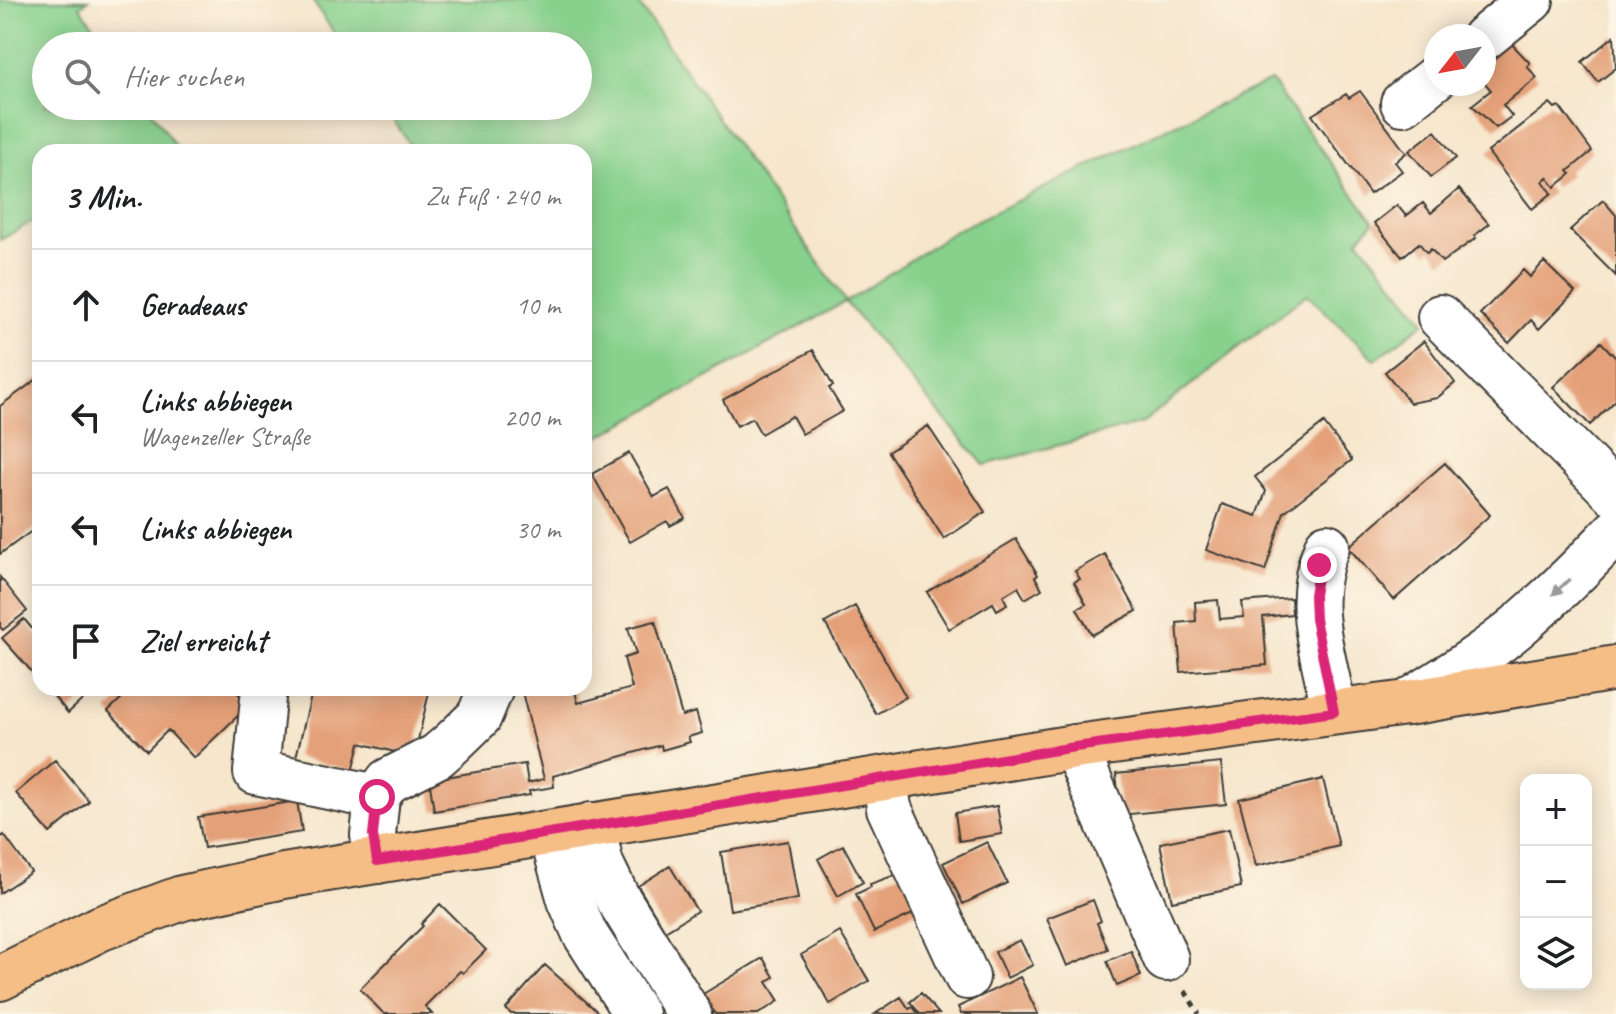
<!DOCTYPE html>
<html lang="de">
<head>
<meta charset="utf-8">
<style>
	body { margin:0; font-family:Caveat,sans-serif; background:#f2f2f2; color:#202124 }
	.controls { position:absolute; right:24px; bottom:24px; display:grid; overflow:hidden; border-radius:16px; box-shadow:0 4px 20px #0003 }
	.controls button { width:72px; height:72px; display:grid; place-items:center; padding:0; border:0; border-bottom:2px solid #e0e0e0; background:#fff; color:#202124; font:40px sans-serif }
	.compass { position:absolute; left:1424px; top:24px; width:72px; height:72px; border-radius:50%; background:#fff; box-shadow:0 4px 20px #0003; rotate:239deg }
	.stop { position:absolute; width:24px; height:24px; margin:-18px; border:6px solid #db2777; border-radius:50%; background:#fff }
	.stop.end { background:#db2777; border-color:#fff; box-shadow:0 2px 8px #0008 }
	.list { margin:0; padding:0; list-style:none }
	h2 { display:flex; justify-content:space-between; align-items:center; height:104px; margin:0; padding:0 32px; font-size:34px }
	h2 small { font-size:26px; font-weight:400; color:#757577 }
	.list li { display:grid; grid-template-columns:52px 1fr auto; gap:24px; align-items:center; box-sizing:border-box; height:112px; padding:0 32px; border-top:2px solid #e0e0e0 }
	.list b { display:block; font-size:30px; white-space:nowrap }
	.list p { margin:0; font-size:26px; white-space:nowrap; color:#757577 }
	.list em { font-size:26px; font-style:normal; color:#757577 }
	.icon { flex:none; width:44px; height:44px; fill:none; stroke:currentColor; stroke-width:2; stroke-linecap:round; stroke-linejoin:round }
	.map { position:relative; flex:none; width:1616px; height:1014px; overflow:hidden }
	.search { position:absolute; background:#fff; box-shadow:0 4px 20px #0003; left:32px; top:32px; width:560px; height:88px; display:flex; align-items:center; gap:20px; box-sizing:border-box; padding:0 28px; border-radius:44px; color:#757577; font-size:30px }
	.panel { position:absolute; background:#fff; box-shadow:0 4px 20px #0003; left:32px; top:144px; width:560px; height:552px; border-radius:24px }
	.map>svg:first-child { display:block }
	.green { fill:#87d18d; stroke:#527654; stroke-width:2 }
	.building { fill:#e4a078 }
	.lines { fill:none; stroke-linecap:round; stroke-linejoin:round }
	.minor-casing { stroke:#3d3a36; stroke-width:48 }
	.major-casing { stroke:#3d3a36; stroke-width:48 }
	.path { stroke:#3d3a36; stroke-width:5; stroke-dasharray:6 6; stroke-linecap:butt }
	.minor { stroke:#fff; stroke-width:44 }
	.major { stroke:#f6be87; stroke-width:44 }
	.oneway { fill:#999 }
	.route { stroke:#db2777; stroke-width:10 }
</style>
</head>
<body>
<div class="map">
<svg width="1616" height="1014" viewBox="0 0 1616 1014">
	<rect width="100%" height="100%" fill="#fcf5e5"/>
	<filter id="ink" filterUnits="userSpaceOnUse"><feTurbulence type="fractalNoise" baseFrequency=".0125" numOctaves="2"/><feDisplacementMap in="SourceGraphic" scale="16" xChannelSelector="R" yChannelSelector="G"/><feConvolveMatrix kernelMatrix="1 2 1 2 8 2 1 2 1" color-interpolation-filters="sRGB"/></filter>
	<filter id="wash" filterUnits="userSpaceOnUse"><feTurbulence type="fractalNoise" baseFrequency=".006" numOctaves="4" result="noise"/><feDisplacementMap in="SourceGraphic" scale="32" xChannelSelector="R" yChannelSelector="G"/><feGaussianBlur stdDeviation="1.8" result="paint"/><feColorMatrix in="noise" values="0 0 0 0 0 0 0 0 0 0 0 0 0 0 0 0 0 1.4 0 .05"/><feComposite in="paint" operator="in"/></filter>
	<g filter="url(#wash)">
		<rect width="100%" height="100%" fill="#f6e6cc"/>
		<path class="green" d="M 0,0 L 89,0 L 80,6 L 107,46 L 46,46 L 46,106 L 148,106 L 179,152 L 40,152 L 40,217 L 0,240 Z
			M 312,0 L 636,0 L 846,302 L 953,232 L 1163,130 L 1271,81 L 1374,222 L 1358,239 L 1425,322 L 1375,360 L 1307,294 L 1142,423 L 984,465 L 845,302 L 584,445 L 584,152 L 415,152 L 384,106 L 578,106 L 578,46 L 343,46 Z"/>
		<g id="blocks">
			<path class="building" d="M 1614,36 L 1616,68 L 1598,82 L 1582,62 Z
				M 1505,37 L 1530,63 L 1527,66 L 1537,78 L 1503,105 L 1512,116 L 1496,128 L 1472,105 L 1491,90 L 1484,82 L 1484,53 Z
				M 1360,91 L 1406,153 L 1395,162 L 1402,171 L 1370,194 L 1312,115 L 1346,94 L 1349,98 Z
				M 1550,103 L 1555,108 L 1559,106 L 1592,151 L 1568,171 L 1571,174 L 1555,187 L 1547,177 L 1543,181 L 1552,193 L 1532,209 L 1488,152 Z
				M 1435,131 L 1456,158 L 1431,177 L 1409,151 Z
				M 1459,189 L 1489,224 L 1474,236 L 1476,238 L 1442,262 L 1431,249 L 1427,253 L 1419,243 L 1402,257 L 1374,223 L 1397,205 L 1406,216 L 1423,203 L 1431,213 Z
				M 1603,200 L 1616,215 L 1616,276 L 1570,230 Z
				M 1544,262 L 1575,292 L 1539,329 L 1531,320 L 1509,343 L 1480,314 L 1523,270 L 1530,277 Z
				M 1424,341 L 1455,383 L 1437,398 L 1410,403 L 1385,372 Z
				M 1601,342 L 1616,358 L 1616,400 L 1590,425 L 1553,387 Z
				M 813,350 L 833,386 L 829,388 L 843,411 L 802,434 L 792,416 L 761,434 L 752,418 L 737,426 L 723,400 Z
				M 40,377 L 40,525 L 0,554 L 0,406 Z
				M 1324,423 L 1352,460 L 1284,512 L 1265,571 L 1206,550 L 1222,504 L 1257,516 L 1266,491 L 1255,477 Z
				M 928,426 L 985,512 L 944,539 L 888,452 Z
				M 629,453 L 654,497 L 669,489 L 685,518 L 670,526 L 667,521 L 630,542 L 592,474 Z
				M 1445,463 L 1490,515 L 1394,600 L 1348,547 Z
				M 1016,539 L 1038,575 L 1035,577 L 1042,589 L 1025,599 L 1018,587 L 1003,596 L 1007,604 L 997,610 L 993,603 L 949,629 L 927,592 Z
				M 1105,554 L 1137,611 L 1092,635 L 1077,609 L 1086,604 L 1074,582 L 1080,579 L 1075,571 Z
				M 0,577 L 27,611 L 3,630 L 0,627 Z
				M 1291,598 L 1292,614 L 1263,617 L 1267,665 L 1181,672 L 1177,623 L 1196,621 L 1195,602 L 1218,600 L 1220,619 L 1244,617 L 1242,602 Z
				M 855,606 L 906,697 L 876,714 L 825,623 Z
				M 24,619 L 40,638 L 40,681 L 2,638 Z
				M 655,621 L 682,716 L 696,712 L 702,733 L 688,737 L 690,742 L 662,750 L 661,745 L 553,776 L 554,787 L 529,791 L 530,795 L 434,811 L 430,785 L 434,779 L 525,764 L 528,783 L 544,779 L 521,688 L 574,688 L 578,703 L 632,688 L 624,658 L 636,654 L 628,628 Z
				M 47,688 L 84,688 L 89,694 L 68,713 Z
				M 127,688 L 233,688 L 249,705 L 194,758 L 168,730 L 147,751 L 108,711 L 129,691 Z
				M 313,688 L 430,688 L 414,757 L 360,743 L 353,771 L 296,757 Z
				M 55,760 L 89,801 L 50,833 L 16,793 Z
				M 1221,763 L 1226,804 L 1121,815 L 1116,774 Z
				M 1323,779 L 1339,846 L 1256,866 L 1239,799 Z
				M 297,801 L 302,832 L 204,848 L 198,817 Z
				M 997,806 L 1002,834 L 959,841 L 955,813 Z
				M 1229,829 L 1241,887 L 1172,901 L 1160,843 Z
				M 4,835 L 31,872 L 0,893 L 0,838 Z
				M 788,841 L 798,899 L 730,910 L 721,852 Z
				M 987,842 L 1007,883 L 963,904 L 943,863 Z
				M 843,845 L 863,882 L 838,896 L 818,859 Z
				M 670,866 L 697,911 L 665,931 L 638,886 Z
				M 901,873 L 919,911 L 874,932 L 856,894 L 871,887 L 870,884 Z
				M 1093,900 L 1101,921 L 1097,923 L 1108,949 L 1067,966 L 1047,918 Z
				M 440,904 L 486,950 L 463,973 L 460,971 L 425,1006 L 432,1014 L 384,1014 L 360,989 L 423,926 L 421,924 Z
				M 840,932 L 869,981 L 830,1004 L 801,955 Z
				M 1020,940 L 1033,965 L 1007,978 L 995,952 Z
				M 1131,951 L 1141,976 L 1117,986 L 1107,961 Z
				M 763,958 L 774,977 L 767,982 L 779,1001 L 758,1014 L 715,1014 L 703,994 Z
				M 545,965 L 600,1014 L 511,1014 L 506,1009 Z
				M 1020,977 L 1038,1014 L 961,1014 L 958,1007 Z
				M 921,993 L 939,1014 L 920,1014 L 910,1002 Z
				M 901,997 L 909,1009 L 913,1007 L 918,1014 L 875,1014 Z"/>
		</g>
	</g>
	<g filter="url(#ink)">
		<use href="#blocks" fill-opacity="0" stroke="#3d3a36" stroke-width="2"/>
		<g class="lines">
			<defs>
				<path id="minor" d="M 1484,38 L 1531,0
					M 1403,103 L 1436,77
					M 1440,317 L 1616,495
					M 1327,546 C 1302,606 1324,651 1334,712
					M 264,688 L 256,772 L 377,797
					M 1407,703 C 1445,678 1484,655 1518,626 C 1553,596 1585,564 1616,531
					M 1075,747 L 1166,959
					M 885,778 L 889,808 L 967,977
					M 592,825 L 601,864 L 617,897 L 689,1014
					M 551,833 L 570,900 L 585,934 L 636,1014
					M 377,861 L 373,835 L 377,797 L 388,781 L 437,756 L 451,744 L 479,717 L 491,688"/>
				<path id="major" d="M 0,978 L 101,928 L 182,898 L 284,876 L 1075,747 L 1407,703 L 1616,668"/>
			</defs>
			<use href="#minor" class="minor-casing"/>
			<use href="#major" class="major-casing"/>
			<path class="path" d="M 1185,991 L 1199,1014"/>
			<use href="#minor" class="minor"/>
			<use href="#major" class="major"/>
		</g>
		<defs><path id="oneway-solid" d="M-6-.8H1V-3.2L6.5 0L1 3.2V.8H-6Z" transform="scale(2)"/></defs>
		<use class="oneway" href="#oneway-solid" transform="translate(1561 587) rotate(137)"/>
	</g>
	<g class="lines" filter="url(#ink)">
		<path class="route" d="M 377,797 L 373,835 L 377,861 L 1075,747 L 1334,712 L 1315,619 L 1314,595 L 1319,565"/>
	</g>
</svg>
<div class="controls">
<button>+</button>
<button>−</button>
<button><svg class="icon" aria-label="layers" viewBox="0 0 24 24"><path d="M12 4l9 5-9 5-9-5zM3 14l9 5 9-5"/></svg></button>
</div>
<svg class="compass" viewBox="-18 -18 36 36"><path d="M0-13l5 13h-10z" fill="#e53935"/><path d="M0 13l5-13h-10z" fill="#757577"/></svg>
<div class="stop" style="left:377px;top:797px"></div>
<div class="stop end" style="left:1319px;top:565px"></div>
<div class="search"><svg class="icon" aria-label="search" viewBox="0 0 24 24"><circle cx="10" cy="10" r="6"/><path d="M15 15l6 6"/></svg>Hier suchen</div>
<section class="panel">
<h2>3 Min.<small>Zu Fuß · 240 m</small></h2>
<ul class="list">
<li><svg class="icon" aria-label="ahead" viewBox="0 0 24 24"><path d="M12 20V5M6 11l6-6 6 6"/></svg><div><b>Geradeaus</b></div><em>10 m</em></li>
<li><svg class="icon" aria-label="left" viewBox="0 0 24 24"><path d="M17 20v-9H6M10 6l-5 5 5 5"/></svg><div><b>Links abbiegen</b><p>Wagenzeller Straße</p></div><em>200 m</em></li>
<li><svg class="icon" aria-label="left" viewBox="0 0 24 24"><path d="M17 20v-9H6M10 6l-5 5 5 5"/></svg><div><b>Links abbiegen</b></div><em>30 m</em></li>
<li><svg class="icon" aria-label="arrive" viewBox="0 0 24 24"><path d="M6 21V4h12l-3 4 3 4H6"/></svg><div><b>Ziel erreicht</b></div></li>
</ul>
</section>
</div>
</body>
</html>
